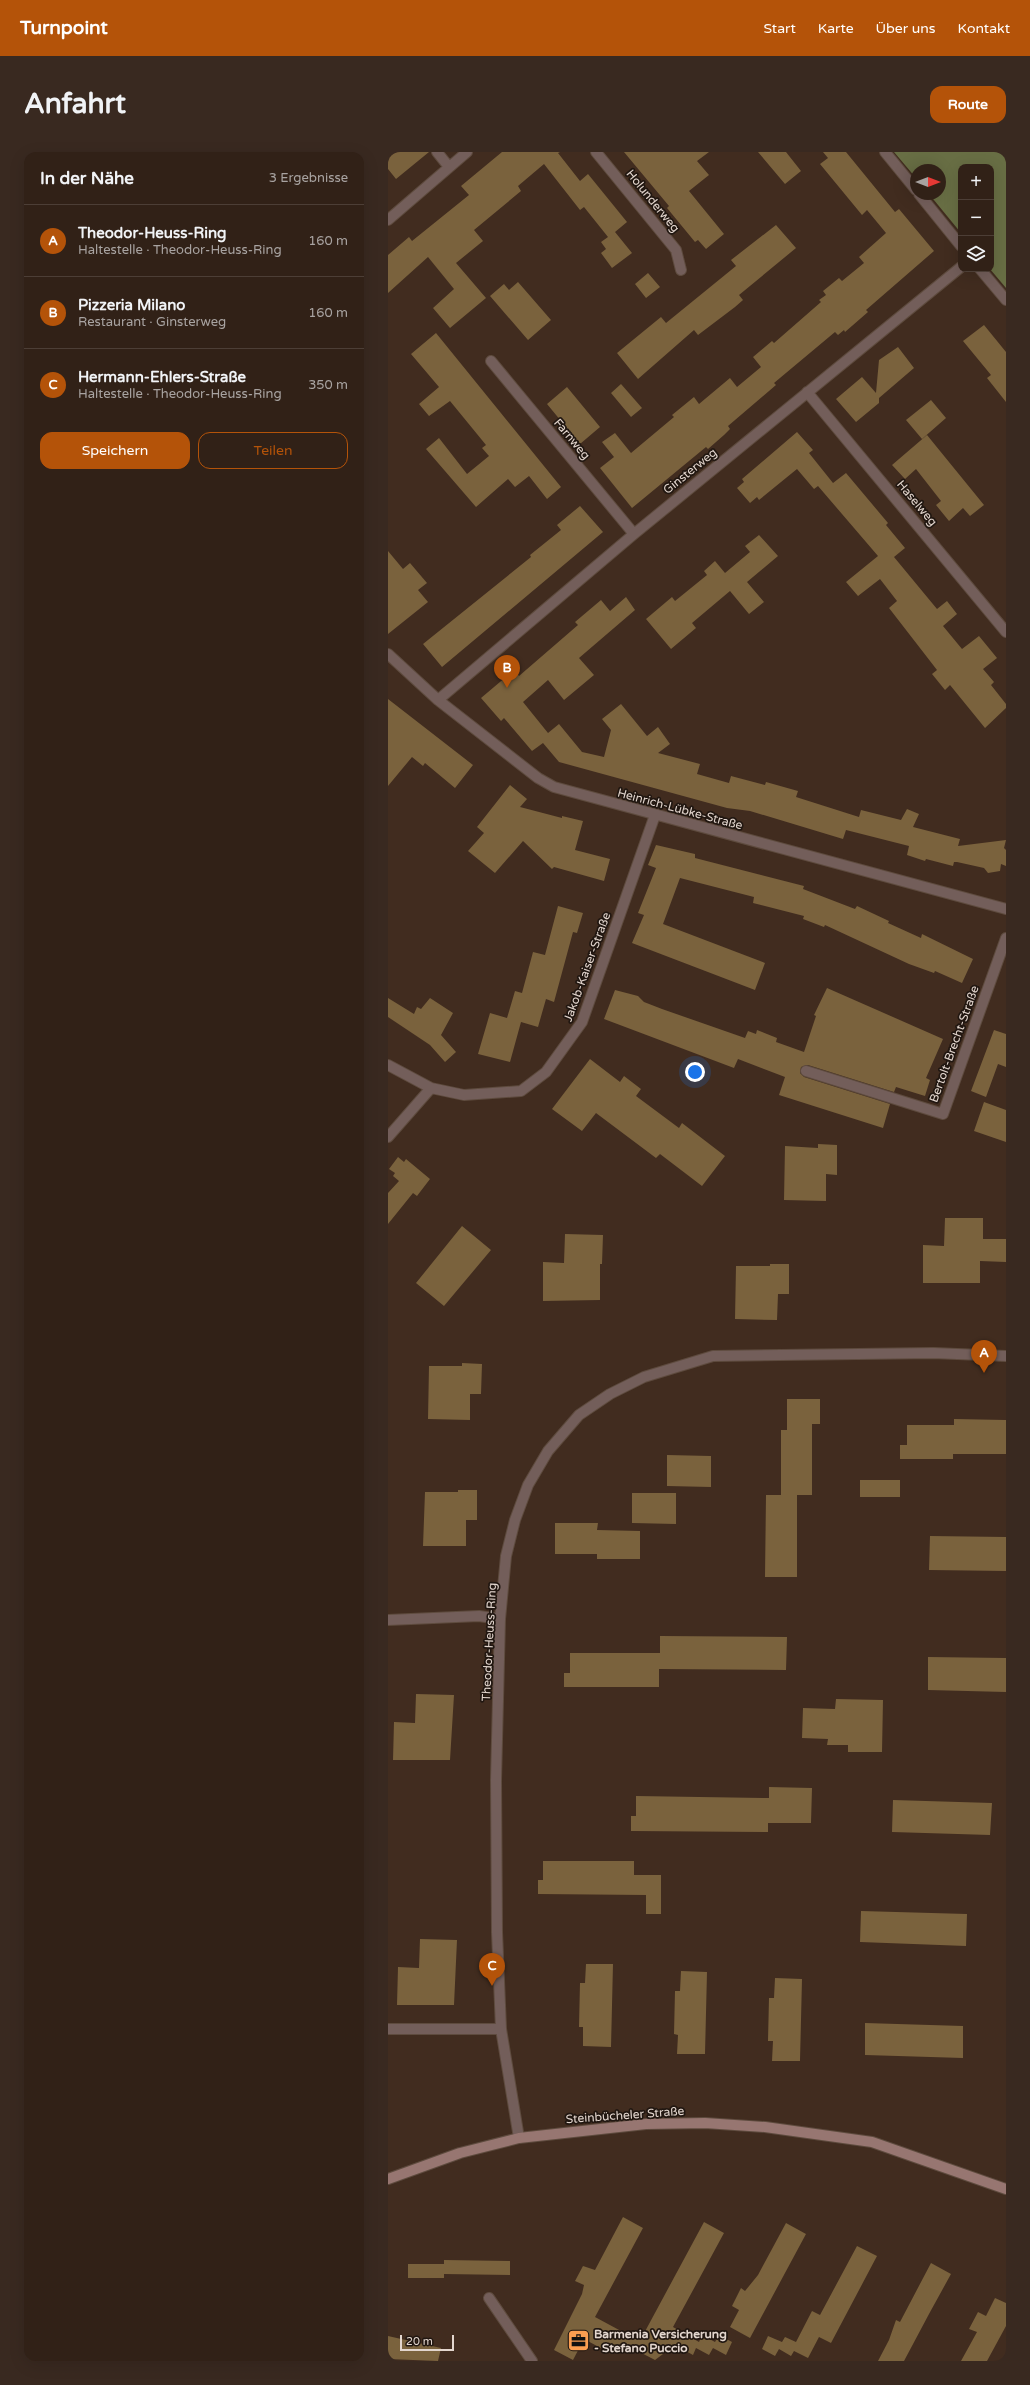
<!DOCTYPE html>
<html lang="de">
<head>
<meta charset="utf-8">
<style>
	body { margin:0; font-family:"Varela Round",sans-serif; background:#392920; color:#f1f3f6 }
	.controls { position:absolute; right:12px; top:12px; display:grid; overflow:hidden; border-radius:8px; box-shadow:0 4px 16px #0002 }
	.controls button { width:36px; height:36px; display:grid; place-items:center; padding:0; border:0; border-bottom:1px solid #4c3e36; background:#312117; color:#f1f3f6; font:20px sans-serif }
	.compass { position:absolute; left:522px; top:12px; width:36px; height:36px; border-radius:50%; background:#312117; box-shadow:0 4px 16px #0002; rotate:90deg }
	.scale { position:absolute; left:12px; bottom:10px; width:54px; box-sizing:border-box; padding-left:4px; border:2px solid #e3d6ce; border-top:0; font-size:11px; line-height:14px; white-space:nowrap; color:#e3d6ce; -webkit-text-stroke:3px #211711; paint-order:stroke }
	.you { position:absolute; left:307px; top:920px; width:14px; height:14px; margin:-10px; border:3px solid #fff; border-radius:50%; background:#1a73e8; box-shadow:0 0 0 6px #1a73e833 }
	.badge { display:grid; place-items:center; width:26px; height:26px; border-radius:50%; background:#b45309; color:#fff; font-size:13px; font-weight:700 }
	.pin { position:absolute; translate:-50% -33px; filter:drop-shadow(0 1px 2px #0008) }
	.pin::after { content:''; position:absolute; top:21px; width:14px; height:12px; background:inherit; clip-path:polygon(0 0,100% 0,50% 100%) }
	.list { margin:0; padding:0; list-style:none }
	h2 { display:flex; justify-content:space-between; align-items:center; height:52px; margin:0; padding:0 16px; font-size:17px }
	h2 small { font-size:13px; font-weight:400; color:#a8a3a1 }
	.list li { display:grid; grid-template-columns:26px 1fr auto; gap:12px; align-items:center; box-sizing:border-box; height:72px; padding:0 16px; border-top:1px solid #4c3e36 }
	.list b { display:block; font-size:15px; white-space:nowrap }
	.list p { margin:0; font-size:13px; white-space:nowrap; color:#a8a3a1 }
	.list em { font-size:13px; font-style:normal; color:#a8a3a1 }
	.actions { display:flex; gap:8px; padding:12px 16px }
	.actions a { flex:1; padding:9px 0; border:1px solid #b45309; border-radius:12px; text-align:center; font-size:14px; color:#b45309 }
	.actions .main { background:#b45309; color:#fff }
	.icon { flex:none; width:22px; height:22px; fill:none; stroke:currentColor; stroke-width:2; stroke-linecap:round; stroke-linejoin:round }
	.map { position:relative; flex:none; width:618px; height:2209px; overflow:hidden; border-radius:12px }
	header { display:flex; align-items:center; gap:24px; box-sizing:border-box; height:56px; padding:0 20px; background:#b45309; color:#fff }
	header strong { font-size:19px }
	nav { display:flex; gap:22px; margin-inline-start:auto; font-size:14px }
	.intro { display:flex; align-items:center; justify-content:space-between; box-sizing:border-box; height:96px; padding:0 24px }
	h1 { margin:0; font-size:28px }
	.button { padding:10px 18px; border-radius:12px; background:#b45309; color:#fff; font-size:14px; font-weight:700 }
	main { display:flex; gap:24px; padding:0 24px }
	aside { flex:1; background:#312117; border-radius:12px; box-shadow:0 4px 16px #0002 }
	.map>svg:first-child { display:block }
	.forest { fill:#686e44 }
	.building { fill:#7a623d }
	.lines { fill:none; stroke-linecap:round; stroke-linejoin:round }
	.minor-casing { stroke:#5e4b3e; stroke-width:12 }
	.secondary-casing { stroke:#5e4b3e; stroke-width:12 }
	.minor { stroke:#735e5a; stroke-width:10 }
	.secondary { stroke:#977671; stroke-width:10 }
	.labels { text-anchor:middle; stroke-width:3.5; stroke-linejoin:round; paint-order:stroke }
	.street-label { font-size:12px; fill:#e3d6ce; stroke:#211711 }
	.poi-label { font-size:12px; font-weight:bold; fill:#e3d6ce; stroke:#211711; text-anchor:start }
</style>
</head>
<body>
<header>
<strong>Turnpoint</strong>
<nav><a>Start</a><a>Karte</a><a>Über uns</a><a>Kontakt</a></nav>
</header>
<div class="intro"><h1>Anfahrt</h1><a class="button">Route</a></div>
<main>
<aside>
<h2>In der Nähe<small>3 Ergebnisse</small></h2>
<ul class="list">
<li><span class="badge">A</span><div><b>Theodor-Heuss-Ring</b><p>Haltestelle · Theodor-Heuss-Ring</p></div><em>160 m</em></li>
<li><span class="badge">B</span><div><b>Pizzeria Milano</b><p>Restaurant · Ginsterweg</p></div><em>160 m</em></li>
<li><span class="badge">C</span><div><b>Hermann-Ehlers-Straße</b><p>Haltestelle · Theodor-Heuss-Ring</p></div><em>350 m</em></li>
</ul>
<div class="actions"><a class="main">Speichern</a><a>Teilen</a></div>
</aside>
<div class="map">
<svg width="618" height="2209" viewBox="0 0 618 2209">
	<rect width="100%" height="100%" fill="#412c1f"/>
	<path class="forest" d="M 506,0 L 618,0 L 618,136 L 602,117 L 603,15 L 573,15 L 573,81 L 541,42 L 552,42 L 552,18 L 528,18 L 528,26 Z"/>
	<path class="building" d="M 0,0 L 41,0 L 8,27 L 0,17 Z
		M 114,0 L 172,0 L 170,1 L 192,29 L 200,22 L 239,70 L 227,80 L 244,101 L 224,116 L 213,101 L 218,97 L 213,90 L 220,85 L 196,55 L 192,58 L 156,12 L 130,34 L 133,39 L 86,78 L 95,89 L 68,111 L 98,146 L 62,176 L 45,156 L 66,137 L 40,105 L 0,141 L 0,103 L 21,85 L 24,89 L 81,43 L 73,34 Z
		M 236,0 L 321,0 L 309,9 L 321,23 L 301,39 L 336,82 L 318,97 L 310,88 L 307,90 L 279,56 L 281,54 Z
		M 370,0 L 398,0 L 413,19 L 397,32 Z
		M 435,0 L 458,0 L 507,60 L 511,57 L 546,99 L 478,158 L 480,160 L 457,180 L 456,178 L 450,183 L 447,180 L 386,231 L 388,233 L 340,274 L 342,277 L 336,283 L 320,297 L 318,295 L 244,356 L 212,316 L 226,305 L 214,290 L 227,281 L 243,301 L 286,265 L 284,263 L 306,245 L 311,252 L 342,226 L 349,235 L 373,215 L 365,205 L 384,189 L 386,191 L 433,150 L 431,148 L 438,143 L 435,139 L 451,126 L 454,129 L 476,111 L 471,105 L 498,81 L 479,58 L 474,63 L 432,12 L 440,6 Z
		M 388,73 L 408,96 L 351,143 L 355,148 L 347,155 L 310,183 L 306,178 L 250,227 L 229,201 L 273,165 L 278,171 L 348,114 L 343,108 Z
		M 260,121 L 272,135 L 258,146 L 247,132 Z
		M 130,130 L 163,168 L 140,188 L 102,144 L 116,132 L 121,138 Z
		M 596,173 L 618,200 L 618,250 L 599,226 L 603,223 L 575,189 Z
		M 48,181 L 173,335 L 159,347 L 141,324 L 127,335 L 120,327 L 88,355 L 38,297 L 51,286 L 79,322 L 101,304 L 94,296 L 98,293 L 62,249 L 41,264 L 31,252 L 51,235 L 23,202 Z
		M 510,195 L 526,216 L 491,246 L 491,251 L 468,270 L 448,247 L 474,225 L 488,241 L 491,208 Z
		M 233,232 L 254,256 L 243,265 L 223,241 Z
		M 179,235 L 212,275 L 192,292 L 159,252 Z
		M 543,248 L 558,266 L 534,287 L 518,268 Z
		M 409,280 L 425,298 L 421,301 L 445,331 L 458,321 L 500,371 L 498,373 L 517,396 L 506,405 L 549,457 L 559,449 L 569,462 L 555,474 L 574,497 L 591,484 L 609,506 L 595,517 L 606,530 L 603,533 L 618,552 L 618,556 L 597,576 L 562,533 L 557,538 L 544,522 L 549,518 L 501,456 L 509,449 L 492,427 L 470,444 L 458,430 L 490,404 L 430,334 L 426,337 L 409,317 L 371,348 L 369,345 L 362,351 L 349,336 L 356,330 L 354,327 Z
		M 539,283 L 596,353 L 582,364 L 575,356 L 561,369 L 548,353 L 553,349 L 528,317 L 517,327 L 504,313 Z
		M 192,354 L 215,380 L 54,515 L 35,492 L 143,405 L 142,403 L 173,378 L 169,373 Z
		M 371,383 L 390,404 L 359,430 L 376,450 L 361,462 L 342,439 L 304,471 L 308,476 L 283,497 L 258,467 L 284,445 L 287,449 L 319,423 L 316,419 L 327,409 L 337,421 L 362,400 L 357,394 Z
		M 0,399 L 15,417 L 22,411 L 39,431 L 30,438 L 40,450 L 0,482 Z
		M 238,445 L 247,458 L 191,506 L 206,523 L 176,548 L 160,528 L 135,550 L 160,581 L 171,572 L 194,600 L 216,605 L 223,578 L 214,567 L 233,552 L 259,584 L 270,575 L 282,592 L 270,601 L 312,612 L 309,622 L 341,631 L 343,624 L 377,633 L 378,630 L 410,639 L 408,645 L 471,665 L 473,658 L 513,668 L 519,657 L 531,662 L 525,675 L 572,687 L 570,694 L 618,688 L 616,696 L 618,698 L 618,714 L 613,712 L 612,719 L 600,721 L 596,716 L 569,710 L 566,710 L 565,714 L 538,707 L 537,709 L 519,703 L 521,694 L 458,678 L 455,687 L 362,659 L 339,656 L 171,610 L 155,591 L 144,599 L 116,566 L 113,569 L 93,546 L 126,518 L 131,524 L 190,473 L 187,470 L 213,448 L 222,459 Z
		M 0,547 L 85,613 L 67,636 L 37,611 L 35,614 L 24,605 L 0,634 Z
		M 122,633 L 139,647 L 132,655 L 174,666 L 174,664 L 195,669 L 187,698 L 222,707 L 216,729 L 166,715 L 164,717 L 135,689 L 107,721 L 80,699 L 96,681 L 89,675 Z
		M 268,693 L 307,702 L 307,706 L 416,734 L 415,737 L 467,757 L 469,754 L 501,769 L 500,771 L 533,786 L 534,782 L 585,807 L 574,831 L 547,819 L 546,821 L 521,812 L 437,773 L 436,775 L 415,767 L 416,764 L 365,751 L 366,745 L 292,726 L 275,772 L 377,811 L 367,838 L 244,791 L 256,763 L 250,761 L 268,716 L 260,713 Z
		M 170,754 L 195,761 L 189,781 L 185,780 L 166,850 L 158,847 L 150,875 L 133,870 L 122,910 L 90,902 L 102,861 L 119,866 L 127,839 L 134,841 L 145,800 L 157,803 Z
		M 439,836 L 555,887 L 538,926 L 542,928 L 537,944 L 508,935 L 506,940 L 420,913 L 413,915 L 412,921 L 416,925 L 502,952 L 495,976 L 391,943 L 397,925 L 350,907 L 346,916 L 216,867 L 227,838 L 250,844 L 256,850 L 274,857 L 357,886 L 360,879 L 368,882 L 369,878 L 389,886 L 388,890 L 416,900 L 428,864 L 426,863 Z
		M 0,846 L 26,862 L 29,855 L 33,857 L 42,846 L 65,861 L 53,883 L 68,900 L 57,910 L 42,893 L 0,865 Z
		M 606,878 L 618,882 L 618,915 L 610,912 L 598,945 L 583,939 Z
		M 202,907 L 232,930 L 236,924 L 253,937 L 248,944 L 291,976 L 294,971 L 337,1004 L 314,1034 L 272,1002 L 268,1006 L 208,961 L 194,979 L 164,957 Z
		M 596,950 L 618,958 L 618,990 L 586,979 Z
		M 430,992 L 449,993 L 449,1023 L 438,1022 L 438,1049 L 396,1048 L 397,994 L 430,996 Z
		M 10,1005 L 16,1010 L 18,1007 L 42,1027 L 29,1044 L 25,1041 L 0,1072 L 0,1041 L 11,1029 L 5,1024 L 7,1021 L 1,1017 Z
		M 557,1066 L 595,1066 L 595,1087 L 618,1087 L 618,1110 L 592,1109 L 592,1131 L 535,1131 L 535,1093 L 556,1094 Z
		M 74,1074 L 103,1098 L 56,1154 L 28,1131 Z
		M 177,1082 L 215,1083 L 214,1112 L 212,1112 L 212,1148 L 155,1149 L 155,1110 L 176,1111 Z
		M 382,1112 L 401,1112 L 401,1142 L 390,1142 L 389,1168 L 347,1167 L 348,1114 L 382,1114 Z
		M 74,1211 L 94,1212 L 93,1242 L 82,1242 L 82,1268 L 40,1267 L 41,1214 L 74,1214 Z
		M 399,1247 L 432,1247 L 432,1272 L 424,1272 L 424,1343 L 409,1343 L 409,1425 L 377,1425 L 378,1343 L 393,1343 L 393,1278 L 399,1278 Z
		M 566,1267 L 618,1268 L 618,1302 L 565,1302 L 565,1307 L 512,1307 L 512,1293 L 519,1293 L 519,1273 L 566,1273 Z
		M 279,1303 L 323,1304 L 323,1335 L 279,1334 Z
		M 472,1328 L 512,1328 L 512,1345 L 472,1345 Z
		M 70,1338 L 89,1338 L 89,1368 L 78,1368 L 78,1394 L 35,1394 L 37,1340 L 70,1340 Z
		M 244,1341 L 288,1341 L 288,1372 L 244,1371 Z
		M 167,1371 L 210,1371 L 209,1378 L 252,1379 L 252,1407 L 209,1407 L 209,1402 L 167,1402 Z
		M 542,1384 L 618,1385 L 618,1419 L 541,1418 Z
		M 272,1484 L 399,1485 L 398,1518 L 271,1517 L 271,1535 L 176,1535 L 176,1521 L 182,1521 L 182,1501 L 272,1501 Z
		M 540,1505 L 618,1506 L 618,1540 L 540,1538 Z
		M 28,1542 L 66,1543 L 62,1608 L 5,1608 L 6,1570 L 27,1571 Z
		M 448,1547 L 495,1548 L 494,1600 L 460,1600 L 460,1593 L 439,1593 L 440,1587 L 414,1586 L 415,1556 L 447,1557 Z
		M 381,1635 L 424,1636 L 423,1671 L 380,1671 L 380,1680 L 243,1679 L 243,1664 L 248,1664 L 248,1644 L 381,1646 Z
		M 505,1648 L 604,1651 L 602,1683 L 504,1680 Z
		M 155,1709 L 246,1709 L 246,1723 L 273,1723 L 273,1762 L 258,1762 L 258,1743 L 150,1742 L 150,1728 L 155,1728 Z
		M 473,1759 L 579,1762 L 578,1794 L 472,1790 Z
		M 32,1787 L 69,1788 L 66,1853 L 9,1853 L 10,1815 L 31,1816 Z
		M 198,1812 L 225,1812 L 223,1895 L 195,1894 L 195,1875 L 191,1875 L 192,1831 L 197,1831 Z
		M 293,1819 L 319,1820 L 317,1902 L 289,1902 L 290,1883 L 286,1882 L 287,1839 L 292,1839 Z
		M 387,1826 L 414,1827 L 412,1909 L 384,1909 L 385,1889 L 380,1889 L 381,1846 L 386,1846 Z
		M 477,1871 L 575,1874 L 575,1906 L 477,1903 Z
		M 235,2065 L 255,2076 L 207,2165 L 246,2186 L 248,2182 L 254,2185 L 316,2070 L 336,2081 L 285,2175 L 311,2190 L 314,2183 L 327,2190 L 331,2183 L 344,2190 L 338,2203 L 325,2196 L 321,2203 L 308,2196 L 305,2203 L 287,2193 L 267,2208 L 242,2195 L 239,2201 L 226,2194 L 222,2201 L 196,2187 L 185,2208 L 166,2198 L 194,2142 L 196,2133 L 187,2129 L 195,2114 L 207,2118 Z
		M 398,2071 L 418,2082 L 362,2186 L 342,2175 L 351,2158 L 344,2154 L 353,2136 L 357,2139 L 370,2123 Z
		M 469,2094 L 489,2104 L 443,2191 L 431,2185 L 420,2206 L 406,2199 L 403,2204 L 391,2197 L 387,2204 L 374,2197 L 380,2184 L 394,2190 L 397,2185 L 408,2190 L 424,2159 L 432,2163 Z
		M 56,2108 L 122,2109 L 122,2123 L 56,2122 L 56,2126 L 20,2126 L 20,2112 L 56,2112 Z
		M 543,2111 L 563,2122 L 541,2162 L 516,2209 L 490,2209 L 501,2188 L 508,2168 L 512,2170 Z
		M 607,2146 L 618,2151 L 618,2174 L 599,2209 L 573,2209 L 589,2180 L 581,2177 L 590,2160 L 598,2164 Z
		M 0,2184 L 53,2196 L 50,2209 L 0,2207 Z"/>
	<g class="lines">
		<defs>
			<path id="minor" d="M 49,0 L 61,15
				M 208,0 L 288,98 L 293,118
				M 497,0 L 528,38
				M 531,42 L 573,94
				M 0,68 L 79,0
				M 592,117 L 618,148
				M 103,209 L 246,382
				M 419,240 L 618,480
				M 0,502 L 50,548 L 150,626 L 166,635 L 618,757
				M 50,548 L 246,382 L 573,115
				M 0,913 L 43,936 L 76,943 L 133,939 L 158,920 L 194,870 L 267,663
				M 418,919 L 555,962 L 618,786
				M 0,985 L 43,936
				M 0,1468 L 91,1464 L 112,1467
				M 0,1877 L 113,1877
				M 131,1986 L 113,1877 L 109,1780 L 108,1628 L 112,1467 L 118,1404 L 127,1368 L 140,1333 L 160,1299 L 191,1263 L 222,1242 L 256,1225 L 325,1204 L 545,1201 L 618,1204
				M 101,2146 L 144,2209"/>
			<path id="secondary" d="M 0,2027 L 72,2001 L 131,1986 L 258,1972 L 317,1971 L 377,1975 L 484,1990 L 618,2037"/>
		</defs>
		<use href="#minor" class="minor-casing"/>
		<use href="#secondary" class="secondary-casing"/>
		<use href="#minor" class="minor"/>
		<use href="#secondary" class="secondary"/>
	</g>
	<defs>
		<symbol id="office-square" viewBox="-11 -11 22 22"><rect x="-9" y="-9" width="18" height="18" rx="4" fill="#fb9e51" stroke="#211711"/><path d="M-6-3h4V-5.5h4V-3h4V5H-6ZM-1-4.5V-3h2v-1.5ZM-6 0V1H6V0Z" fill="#111"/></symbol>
	</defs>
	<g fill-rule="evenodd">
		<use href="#office-square" x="178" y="2176" width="25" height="25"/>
	</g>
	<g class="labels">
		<g class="street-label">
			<text transform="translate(265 49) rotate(51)" y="4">Holunderweg</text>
			<text transform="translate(184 287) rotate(50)" y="4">Farnweg</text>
			<text transform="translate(302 319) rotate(-39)" y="4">Ginsterweg</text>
			<text transform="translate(529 351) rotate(50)" y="4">Haselweg</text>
			<text transform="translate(292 657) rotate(15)" y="4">Heinrich-Lübke-Straße</text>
			<text transform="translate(199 815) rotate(-70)" y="4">Jakob-Kaiser-Straße</text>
			<text transform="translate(566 892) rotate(-70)" y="4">Bertolt-Brecht-Straße</text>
			<text transform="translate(101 1490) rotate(-87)" y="4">Theodor-Heuss-Ring</text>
			<text transform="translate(237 1963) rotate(-4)" y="4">Steinbücheler Straße</text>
		</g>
		<g class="poi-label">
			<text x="206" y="2186">Barmenia Versicherung<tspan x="206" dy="14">- Stefano Puccio</tspan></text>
		</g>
	</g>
</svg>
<div class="controls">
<button>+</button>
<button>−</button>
<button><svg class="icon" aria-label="layers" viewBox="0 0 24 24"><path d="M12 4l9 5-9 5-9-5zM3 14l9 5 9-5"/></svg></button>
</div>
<svg class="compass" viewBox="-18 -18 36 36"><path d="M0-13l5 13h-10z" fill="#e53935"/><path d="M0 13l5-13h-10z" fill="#a8a3a1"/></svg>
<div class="scale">20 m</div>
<div class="you"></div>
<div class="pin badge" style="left:596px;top:1221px">A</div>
<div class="pin badge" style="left:119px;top:536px">B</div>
<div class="pin badge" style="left:104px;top:1834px">C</div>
</div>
</main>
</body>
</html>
